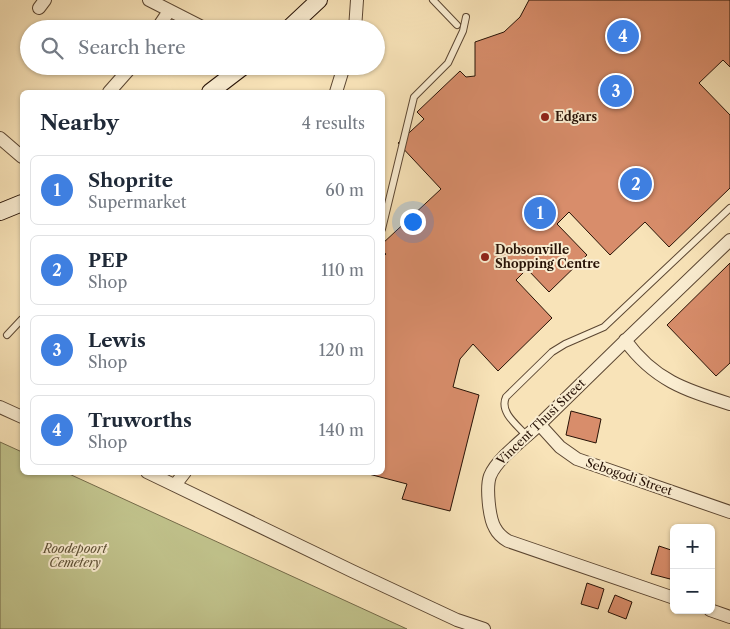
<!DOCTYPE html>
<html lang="en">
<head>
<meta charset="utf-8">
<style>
	body { margin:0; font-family:"Libre Caslon Text",serif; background:#f6f6f7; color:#1f2937 }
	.controls { position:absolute; right:15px; bottom:15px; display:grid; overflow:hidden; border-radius:8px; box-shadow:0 1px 4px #0004 }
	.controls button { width:45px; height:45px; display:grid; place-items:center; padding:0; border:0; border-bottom:1px solid #e0e1e3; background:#fff; color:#1f2937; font:25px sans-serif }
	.you { position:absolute; left:412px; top:221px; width:18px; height:18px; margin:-12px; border:4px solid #fff; border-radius:50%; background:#1a73e8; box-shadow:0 0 0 8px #1a73e833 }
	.badge { display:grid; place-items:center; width:32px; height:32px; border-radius:50%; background:#1a73e8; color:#fff; font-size:16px; font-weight:700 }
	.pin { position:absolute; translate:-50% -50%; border:2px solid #fff; box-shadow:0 1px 5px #0006 }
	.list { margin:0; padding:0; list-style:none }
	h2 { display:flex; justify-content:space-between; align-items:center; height:65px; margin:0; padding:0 20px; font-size:21px }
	h2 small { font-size:16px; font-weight:400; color:#747a83 }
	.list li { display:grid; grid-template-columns:32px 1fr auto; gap:15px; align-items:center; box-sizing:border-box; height:70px; margin:0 10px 10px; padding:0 10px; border:1px solid #e0e1e3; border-radius:8px }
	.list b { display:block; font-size:19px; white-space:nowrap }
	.list p { margin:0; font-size:16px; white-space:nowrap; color:#747a83 }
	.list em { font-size:16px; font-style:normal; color:#747a83 }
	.icon { flex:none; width:28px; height:28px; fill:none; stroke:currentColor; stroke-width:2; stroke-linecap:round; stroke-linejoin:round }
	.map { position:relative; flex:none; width:730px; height:629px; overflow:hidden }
	.search { position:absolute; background:#fff; box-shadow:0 1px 4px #0004; left:20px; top:20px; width:365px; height:55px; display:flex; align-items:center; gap:12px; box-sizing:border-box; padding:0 18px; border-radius:28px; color:#747a83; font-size:19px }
	.panel { position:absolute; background:#fff; box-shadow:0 1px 4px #0004; left:20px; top:90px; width:365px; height:385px; border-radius:8px }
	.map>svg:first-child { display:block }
	.green { fill:#c1c38c; stroke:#746a49 }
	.building { fill:#d88d6b; stroke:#271206 }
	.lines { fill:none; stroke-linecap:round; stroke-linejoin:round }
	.lane-casing { stroke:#5b4632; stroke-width:8 }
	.street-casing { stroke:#5b4632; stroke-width:14 }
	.secondary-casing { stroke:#271206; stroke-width:18 }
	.lane { stroke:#faedd1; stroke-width:6 }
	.street { stroke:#faedd1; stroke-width:12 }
	.secondary { stroke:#faedd1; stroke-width:16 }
	.poi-dot { fill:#8f2418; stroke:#faedd1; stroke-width:2 }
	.labels { text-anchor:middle; stroke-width:4; stroke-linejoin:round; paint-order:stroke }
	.poi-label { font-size:12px; font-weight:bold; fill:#271206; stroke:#faedd1; text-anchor:start }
	.street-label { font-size:12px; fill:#271206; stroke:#faedd1 }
	.park-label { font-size:12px; font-style:italic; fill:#5d5035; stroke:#faedd1 }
</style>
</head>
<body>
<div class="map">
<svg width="730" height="629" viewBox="0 0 730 629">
	<rect width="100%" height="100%" fill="#f8e3b8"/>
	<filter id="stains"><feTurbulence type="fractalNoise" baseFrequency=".004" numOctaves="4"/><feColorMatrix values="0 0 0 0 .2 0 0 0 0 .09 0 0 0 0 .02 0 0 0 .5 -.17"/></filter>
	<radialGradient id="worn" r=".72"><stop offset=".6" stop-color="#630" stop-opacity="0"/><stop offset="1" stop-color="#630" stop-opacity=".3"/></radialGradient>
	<path class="green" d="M 0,442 L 22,452 L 22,472 L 67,473 L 407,629 L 0,629 Z"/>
	<path class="building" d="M 529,0 L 730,0 L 730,67 L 723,60 L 699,83 L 730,115 L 730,188 L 669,247 L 645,222 L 610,255 L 569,212 L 557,224 L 587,255 L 549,292 L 527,269 L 516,280 L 552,318 L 498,371 L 473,344 L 460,359 L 453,387 L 479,395 L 450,511 L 402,499 L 407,484 L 361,472 L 382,472 L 382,258 L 386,254 L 382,251 L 382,244 L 441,189 L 398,143 L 424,119 L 417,112 L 460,71 L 466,77 L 475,76 L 475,42 L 504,32 L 520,17 Z
		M 730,263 L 730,363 L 716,376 L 667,325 Z
		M 571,411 L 601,419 L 596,443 L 566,435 Z
		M 659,546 L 674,551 L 674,568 L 670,579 L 651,574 Z
		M 587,583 L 604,589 L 598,609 L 581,604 Z
		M 615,595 L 632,602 L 626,619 L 608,612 Z"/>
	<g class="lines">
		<defs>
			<path id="lane" d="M 433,0 L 457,25
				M 382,229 L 414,97 L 448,63 L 463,31 L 466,17
				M 7,335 L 22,319
				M 527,436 C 517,425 499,412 506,397 L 552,352 L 565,344 L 604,327 L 730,208"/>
			<path id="street" d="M 149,0 L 206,29
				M 39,8 L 45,0
				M 157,29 L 169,11
				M 355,29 L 357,0
				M 109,92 L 132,66
				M 336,92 L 344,66
				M 0,138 L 22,157
				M 625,340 C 654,380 685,390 730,404
				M 0,407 L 22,417
				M 540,425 L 560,447 L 577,459 L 730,512
				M 147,472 L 352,571 L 457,620 L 484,629
				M 175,485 L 185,472
				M 674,598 L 508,541 C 503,538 498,534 495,528 C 489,518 486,487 490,476 C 497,458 528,436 542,422 C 604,361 667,300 730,240
				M 710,610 L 730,617"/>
			<path id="secondary" d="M 288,29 L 319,0
				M 210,92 L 244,66
				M 0,212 L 22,203"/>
		</defs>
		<use href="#lane" class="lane-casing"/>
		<use href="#street" class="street-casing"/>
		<use href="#secondary" class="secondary-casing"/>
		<use href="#lane" class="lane"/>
		<use href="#street" class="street"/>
		<use href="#secondary" class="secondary"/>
	</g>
	<g class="poi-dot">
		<circle cx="545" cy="117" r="5"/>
		<circle cx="485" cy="257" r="5"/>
	</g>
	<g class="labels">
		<g class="poi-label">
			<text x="555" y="121">Edgars</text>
			<text x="495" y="254">Dobsonville<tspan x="495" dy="14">Shopping Centre</tspan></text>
		</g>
		<g class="street-label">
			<text transform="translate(541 422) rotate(-44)" y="4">Vincent Thusi Street</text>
			<text transform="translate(629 477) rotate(19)" y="4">Sebogodi Street</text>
		</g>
		<g class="park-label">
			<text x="75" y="553">Roodepoort<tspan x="75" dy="14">Cemetery</tspan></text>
		</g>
	</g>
	<rect width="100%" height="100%" filter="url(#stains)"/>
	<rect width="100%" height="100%" fill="url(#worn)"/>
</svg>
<div class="controls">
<button>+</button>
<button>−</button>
</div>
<div class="you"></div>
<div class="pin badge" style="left:540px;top:213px;background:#3f7fe0">1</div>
<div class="pin badge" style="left:636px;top:184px;background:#3f7fe0">2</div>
<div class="pin badge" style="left:616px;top:91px;background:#3f7fe0">3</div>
<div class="pin badge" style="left:623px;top:36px;background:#3f7fe0">4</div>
<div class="search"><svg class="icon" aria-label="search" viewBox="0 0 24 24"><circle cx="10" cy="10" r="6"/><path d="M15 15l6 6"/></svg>Search here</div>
<section class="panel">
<h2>Nearby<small>4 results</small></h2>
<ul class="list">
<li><span class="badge" style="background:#3f7fe0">1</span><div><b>Shoprite</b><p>Supermarket</p></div><em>60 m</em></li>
<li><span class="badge" style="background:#3f7fe0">2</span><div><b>PEP</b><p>Shop</p></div><em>110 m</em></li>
<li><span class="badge" style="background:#3f7fe0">3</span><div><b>Lewis</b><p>Shop</p></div><em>120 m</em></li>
<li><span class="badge" style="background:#3f7fe0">4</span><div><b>Truworths</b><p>Shop</p></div><em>140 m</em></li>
</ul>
</section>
</div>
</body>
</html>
